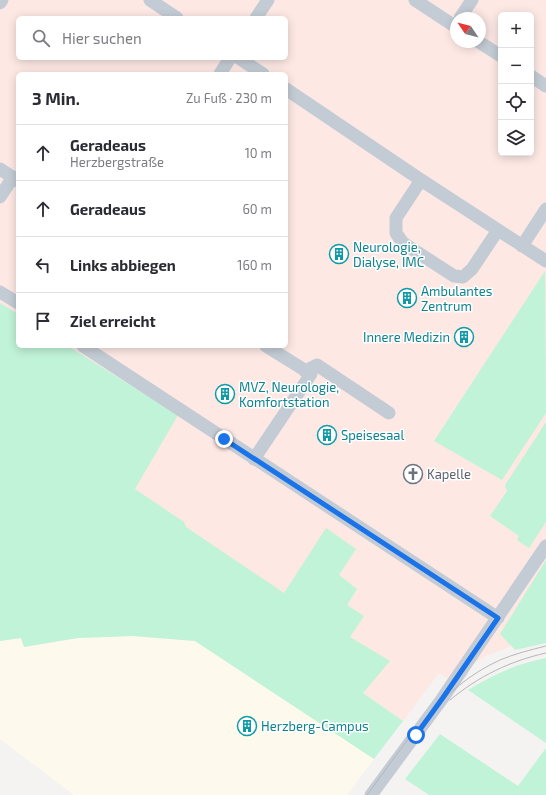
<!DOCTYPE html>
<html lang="de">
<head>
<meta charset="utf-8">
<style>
	body { margin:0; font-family:"Exo 2",sans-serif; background:#f2f2f3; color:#2b2b33 }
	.controls { position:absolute; right:12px; top:12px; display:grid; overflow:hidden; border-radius:6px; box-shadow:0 2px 10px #0003 }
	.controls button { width:36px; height:36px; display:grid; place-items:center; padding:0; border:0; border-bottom:1px solid #e1e1e2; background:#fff; color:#2b2b33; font:20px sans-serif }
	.compass { position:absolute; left:450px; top:12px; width:36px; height:36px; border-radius:50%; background:#fff; box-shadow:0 2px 10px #0003; rotate:305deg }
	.stop { position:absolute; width:12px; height:12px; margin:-9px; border:3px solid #1a73e8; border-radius:50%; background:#fff }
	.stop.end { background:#1a73e8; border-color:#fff; box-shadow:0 1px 4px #0008 }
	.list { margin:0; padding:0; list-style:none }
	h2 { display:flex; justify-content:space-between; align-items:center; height:52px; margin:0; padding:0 16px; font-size:17px }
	h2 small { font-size:13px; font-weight:400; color:#7c7c81 }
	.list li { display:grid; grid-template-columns:26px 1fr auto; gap:12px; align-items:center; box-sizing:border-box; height:56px; padding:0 16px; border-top:1px solid #e1e1e2 }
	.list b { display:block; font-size:15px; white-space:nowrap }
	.list p { margin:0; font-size:13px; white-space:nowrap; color:#7c7c81 }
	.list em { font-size:13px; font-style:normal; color:#7c7c81 }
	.icon { flex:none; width:22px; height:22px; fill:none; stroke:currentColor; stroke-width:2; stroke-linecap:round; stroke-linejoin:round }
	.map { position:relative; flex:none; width:546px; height:795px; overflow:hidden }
	.search { position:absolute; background:#fff; box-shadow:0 2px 10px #0003; left:16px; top:16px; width:272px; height:44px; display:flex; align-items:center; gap:10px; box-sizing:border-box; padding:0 14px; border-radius:6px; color:#7c7c81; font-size:15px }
	.panel { position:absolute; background:#fff; box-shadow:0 2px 10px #0003; left:16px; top:72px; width:272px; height:276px; border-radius:6px }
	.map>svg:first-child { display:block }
	.commercial { fill:#fdfaed }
	.medical { fill:#fde8e4; fill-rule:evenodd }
	.green { fill:#c0f3d8 }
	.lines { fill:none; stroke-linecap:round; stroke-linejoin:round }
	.minor { stroke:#c3cbd4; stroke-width:13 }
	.tram { stroke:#b4b7bd; stroke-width:1 }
	.route { stroke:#1a73e8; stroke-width:5 }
	.labels { text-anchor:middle; stroke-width:3; stroke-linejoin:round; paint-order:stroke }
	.culture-label { font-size:13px; fill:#0d838f; stroke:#fff; text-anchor:start }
	.worship-label { font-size:13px; fill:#5b616d; stroke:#fff; text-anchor:start }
</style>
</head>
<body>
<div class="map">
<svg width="546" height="795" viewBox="0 0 546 795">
	<rect width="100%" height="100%" fill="#f5f3f2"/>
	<path class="commercial" d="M 133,636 L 195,641 L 374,759 L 347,795 L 74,795 L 0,739 L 0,641 L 21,638 L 24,647 L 78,638 Z"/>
	<path class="medical" d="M 0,0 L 546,0 L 546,638 L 520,643 L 486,656 L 449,680 L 439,673 L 403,721 L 363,693 L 0,378 ZM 501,15 L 531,15 L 531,153 L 501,153 ZM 18,18 L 286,18 L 286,58 L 18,58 ZM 456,18 L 480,18 L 480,42 L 456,42 ZM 18,74 L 286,74 L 286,346 L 18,346 Z"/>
	<path class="green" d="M 545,271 L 546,413 L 502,480 L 434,441 Z
		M 0,303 L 18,314 L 18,346 L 68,346 L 178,415 L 135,489 L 184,522 L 186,527 L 284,593 L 326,528 L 356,549 L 339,575 L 357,589 L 347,605 L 364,616 L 350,637 L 390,661 L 363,693 L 403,721 L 374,759 L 195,641 L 133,636 L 78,638 L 24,647 L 21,638 L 0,641 Z
		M 546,422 L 546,522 L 529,548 L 517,540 L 519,536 L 490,516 L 507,491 L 505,485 Z
		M 546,560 L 546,643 L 515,650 L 500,634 Z
		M 546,658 L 546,743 L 468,690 C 494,674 516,664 546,658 Z
		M 440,734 L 518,786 L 546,748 L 546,795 L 429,795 L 405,779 Z"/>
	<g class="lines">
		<path class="minor" d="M 150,0 L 177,18
			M 415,0 L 456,27
			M 0,3 L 2,0
			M 256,18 L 268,0
			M 460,18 L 472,0
			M 479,42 L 501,56
			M 239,58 L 263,74
			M 220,74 L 230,58
			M 531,76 L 546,86
			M 286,89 L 421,180 L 546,261
			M 0,169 L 18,181
			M 421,180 L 396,218 L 396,233 L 403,243 L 454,276 L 463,277 L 472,269 L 498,230
			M 0,197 L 13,177
			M 522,246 L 546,209
			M 0,292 L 18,303
			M 83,346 L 498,618
			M 305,371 L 317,365 L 389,413
			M 254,459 L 311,374 L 266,346
			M 371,795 L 442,699 L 546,546"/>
		<path class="tram" d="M 450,700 C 479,676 510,661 546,653
			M 367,795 C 405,744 440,687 500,660 C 514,654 530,650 546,646"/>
	</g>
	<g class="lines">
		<path class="route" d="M 224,439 L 498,618 L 442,699 L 416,735"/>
	</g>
	<defs>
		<symbol id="building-ring" viewBox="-11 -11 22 22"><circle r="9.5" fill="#fff" stroke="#0f9aa8" stroke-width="1.5"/><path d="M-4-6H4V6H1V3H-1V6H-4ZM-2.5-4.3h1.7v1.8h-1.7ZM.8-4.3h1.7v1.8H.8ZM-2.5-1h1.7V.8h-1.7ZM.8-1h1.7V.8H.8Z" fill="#0f9aa8"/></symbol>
		<symbol id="church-ring" viewBox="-11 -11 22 22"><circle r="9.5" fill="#fff" stroke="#6b7280" stroke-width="1.5"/><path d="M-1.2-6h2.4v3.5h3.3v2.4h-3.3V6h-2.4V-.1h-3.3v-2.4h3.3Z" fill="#6b7280"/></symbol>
	</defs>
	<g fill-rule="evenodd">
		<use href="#building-ring" x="328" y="243" width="22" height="22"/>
		<use href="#building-ring" x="396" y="287" width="22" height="22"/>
		<use href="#building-ring" x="453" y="326" width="22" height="22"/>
		<use href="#building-ring" x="214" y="383" width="22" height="22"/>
		<use href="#building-ring" x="316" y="424" width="22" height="22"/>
		<use href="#church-ring" x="402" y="463" width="22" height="22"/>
		<use href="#building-ring" x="236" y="715" width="22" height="22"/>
	</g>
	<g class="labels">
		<g class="culture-label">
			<text x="353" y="252">Neurologie,<tspan x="353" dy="15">Dialyse, IMC</tspan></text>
			<text x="421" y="296">Ambulantes<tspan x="421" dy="15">Zentrum</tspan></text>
			<text x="450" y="342" text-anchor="end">Innere Medizin</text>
			<text x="239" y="392">MVZ, Neurologie,<tspan x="239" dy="15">Komfortstation</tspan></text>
			<text x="341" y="440">Speisesaal</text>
			<text x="261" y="731">Herzberg-Campus</text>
		</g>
		<g class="worship-label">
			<text x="427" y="479">Kapelle</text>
		</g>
	</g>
</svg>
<div class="controls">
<button>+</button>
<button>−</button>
<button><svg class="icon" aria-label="locate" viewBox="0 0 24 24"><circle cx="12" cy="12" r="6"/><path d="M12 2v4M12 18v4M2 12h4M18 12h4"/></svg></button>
<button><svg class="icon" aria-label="layers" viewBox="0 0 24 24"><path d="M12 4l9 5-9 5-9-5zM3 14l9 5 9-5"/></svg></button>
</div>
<svg class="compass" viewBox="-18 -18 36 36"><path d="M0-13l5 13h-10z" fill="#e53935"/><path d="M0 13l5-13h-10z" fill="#7c7c81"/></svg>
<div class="stop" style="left:416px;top:735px"></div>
<div class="stop end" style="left:224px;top:439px"></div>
<div class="search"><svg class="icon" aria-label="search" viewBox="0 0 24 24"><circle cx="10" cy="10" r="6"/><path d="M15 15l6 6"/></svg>Hier suchen</div>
<section class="panel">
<h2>3 Min.<small>Zu Fuß · 230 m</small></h2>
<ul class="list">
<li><svg class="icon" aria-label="ahead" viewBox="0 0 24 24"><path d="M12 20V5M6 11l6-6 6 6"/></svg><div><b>Geradeaus</b><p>Herzbergstraße</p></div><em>10 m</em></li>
<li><svg class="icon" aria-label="ahead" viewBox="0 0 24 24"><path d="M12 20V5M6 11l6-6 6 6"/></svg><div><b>Geradeaus</b></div><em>60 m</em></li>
<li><svg class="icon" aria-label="left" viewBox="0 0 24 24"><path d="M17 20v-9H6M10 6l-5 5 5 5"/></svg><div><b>Links abbiegen</b></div><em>160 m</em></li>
<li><svg class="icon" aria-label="arrive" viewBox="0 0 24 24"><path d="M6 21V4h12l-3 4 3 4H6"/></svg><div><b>Ziel erreicht</b></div></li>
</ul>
</section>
</div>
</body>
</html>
